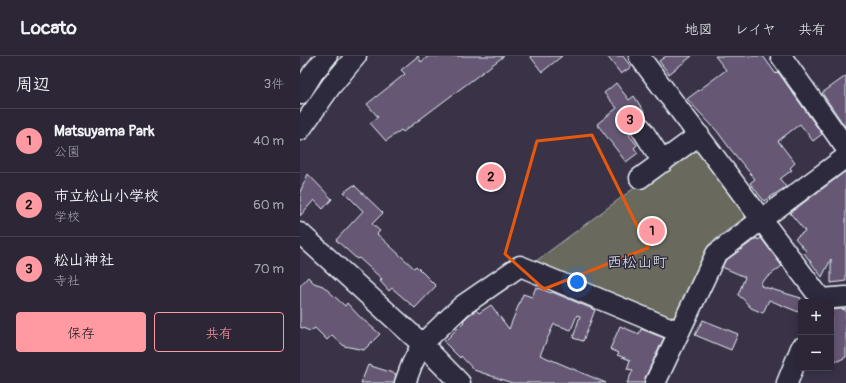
<!DOCTYPE html>
<html lang="ja">
<head>
<meta charset="utf-8">
<style>
	body { margin:0; font-family:Pangolin,"Klee One",sans-serif; background:#383242; color:#f1f3f6 }
	.controls { position:absolute; right:12px; bottom:12px; display:grid; overflow:hidden; border-radius:4px; box-shadow:0 2px 10px #0003 }
	.controls button { width:36px; height:36px; display:grid; place-items:center; padding:0; border:0; border-bottom:1px solid #484351; background:#2c2636; color:#f1f3f6; font:20px sans-serif }
	.you { position:absolute; left:277px; top:226px; width:14px; height:14px; margin:-10px; border:3px solid #fff; border-radius:50%; background:#1a73e8; box-shadow:0 0 0 6px #1a73e833 }
	.badge { display:grid; place-items:center; width:26px; height:26px; border-radius:50%; background:#ff9aa2; color:#111; font-size:13px; font-weight:700 }
	.pin { position:absolute; translate:-50% -50%; border:2px solid #fff; box-shadow:0 1px 4px #0006 }
	.list { margin:0; padding:0; list-style:none }
	h2 { display:flex; justify-content:space-between; align-items:center; height:52px; margin:0; padding:0 16px; font-size:17px }
	h2 small { font-size:13px; font-weight:400; color:#a6a5ad }
	.list li { display:grid; grid-template-columns:26px 1fr auto; gap:12px; align-items:center; box-sizing:border-box; height:64px; padding:0 16px; border-top:1px solid #484351 }
	.list b { display:block; font-size:15px; white-space:nowrap }
	.list p { margin:0; font-size:13px; white-space:nowrap; color:#a6a5ad }
	.list em { font-size:13px; font-style:normal; color:#a6a5ad }
	.actions { display:flex; gap:8px; padding:12px 16px }
	.actions a { flex:1; padding:9px 0; border:1px solid #ff9aa2; border-radius:4px; text-align:center; font-size:14px; color:#ff9aa2 }
	.actions .main { background:#ff9aa2; color:#111 }
	.map { position:relative; flex:none; width:546px; height:327px; overflow:hidden }
	header { display:flex; align-items:center; gap:24px; box-sizing:border-box; height:56px; padding:0 20px; background:#2c2636; border-bottom:1px solid #484351 }
	header strong { font-size:19px }
	nav { display:flex; gap:22px; margin-inline-start:auto; font-size:14px }
	main { display:flex }
	aside { flex:1; background:#2c2636 }
	.map>svg:first-child { display:block }
	.green { fill:#696b5d; stroke:#a8aeaa }
	.building { fill:#665875; stroke:#e8f1f8 }
	.lines { fill:none; stroke-linecap:round; stroke-linejoin:round }
	.minor-casing { stroke:#e8f1f8; stroke-width:23 }
	.minor { stroke:#2f2a3d; stroke-width:20 }
	.marked { fill:none; stroke:#e8590c; stroke-width:3; stroke-linejoin:round }
	.labels { text-anchor:middle; stroke-width:3; stroke-linejoin:round; paint-order:stroke }
	.quarter-label { font-size:15px; fill:#e8f1f8; stroke:#2f2a3d }
</style>
</head>
<body>
<header>
<strong>Locato</strong>
<nav><a>地図</a><a>レイヤ</a><a>共有</a></nav>
</header>
<main>
<aside>
<h2>周辺<small>3件</small></h2>
<ul class="list">
<li><span class="badge">1</span><div><b>Matsuyama Park</b><p>公園</p></div><em>40 m</em></li>
<li><span class="badge">2</span><div><b>市立松山小学校</b><p>学校</p></div><em>60 m</em></li>
<li><span class="badge">3</span><div><b>松山神社</b><p>寺社</p></div><em>70 m</em></li>
</ul>
<div class="actions"><a class="main">保存</a><a>共有</a></div>
</aside>
<div class="map">
<svg width="546" height="327" viewBox="0 0 546 327">
	<rect width="100%" height="100%" fill="#3a3348"/>
	<filter id="ink" filterUnits="userSpaceOnUse"><feTurbulence type="fractalNoise" baseFrequency=".025" numOctaves="2"/><feDisplacementMap in="SourceGraphic" scale="8" xChannelSelector="R" yChannelSelector="G"/><feConvolveMatrix kernelMatrix="1 2 1 2 8 2 1 2 1" color-interpolation-filters="sRGB"/></filter>
	<g filter="url(#ink)">
		<path class="green" d="M 388,92 L 399,94 L 446,154 L 445,161 L 409,188 L 377,260 L 370,262 L 232,208 Z"/>
		<path class="building" d="M 118,0 L 121,6 L 129,0 L 204,0 L 103,76 L 101,74 L 86,85 L 70,67 L 78,61 L 67,48 L 105,18 L 101,14 Z
			M 230,0 L 262,0 L 242,16 Z
			M 307,0 L 323,0 L 331,11 L 321,18 Z
			M 366,0 L 392,0 L 369,18 L 359,5 Z
			M 415,0 L 463,0 L 476,18 L 478,16 L 522,78 L 513,85 L 500,68 L 478,85 L 495,107 L 490,112 L 492,114 L 480,123 L 486,131 L 464,145 L 450,127 L 455,123 L 431,94 L 417,75 L 387,43 L 426,14 Z
			M 546,20 L 546,72 L 522,37 Z
			M 316,27 L 329,44 L 334,40 L 345,57 L 342,59 L 343,61 L 335,62 L 331,67 L 330,72 L 331,77 L 329,79 L 337,89 L 334,92 L 338,97 L 326,106 L 297,68 L 317,52 L 304,37 Z
			M 546,115 L 546,225 L 531,227 L 531,203 L 522,221 L 504,197 L 506,195 L 495,182 L 505,175 L 490,157 Z
			M 8,118 L 32,143 L 23,153 L 14,144 L 0,160 L 0,136 Z
			M 54,129 L 83,157 L 72,168 L 80,175 L 77,178 L 114,212 L 116,210 L 136,230 L 115,252 L 92,232 L 89,235 L 80,225 L 82,223 L 59,202 L 57,203 L 36,184 L 63,155 L 44,136 Z
			M 457,182 L 458,184 L 461,182 L 482,210 L 461,226 L 461,230 L 501,242 L 501,257 L 469,244 L 463,257 L 451,252 L 443,243 L 438,239 L 445,221 L 422,211 L 425,205 Z
			M 8,221 L 14,227 L 23,230 L 45,250 L 47,247 L 59,260 L 80,278 L 64,294 L 44,290 L 32,279 L 27,284 L 15,272 L 10,275 L 0,271 L 0,230 Z
			M 236,231 L 251,237 L 252,236 L 295,254 L 283,285 L 273,282 L 280,260 L 277,259 L 271,274 L 254,268 L 240,299 L 306,327 L 212,327 L 174,314 L 161,300 L 160,302 L 144,286 L 164,266 L 163,265 L 169,259 L 176,254 L 179,257 L 191,249 L 209,273 L 223,238 L 232,241 Z
			M 541,253 L 546,254 L 546,301 L 538,305 L 531,302 L 531,254 Z
			M 403,264 L 438,278 L 431,294 L 395,279 Z
			M 320,270 L 339,278 L 341,273 L 364,282 L 345,322 L 344,327 L 327,327 L 333,314 L 327,313 L 330,304 L 317,299 L 319,297 L 310,293 Z
			M 68,309 L 96,318 L 94,327 L 61,327 Z"/>
		<g class="lines">
			<defs>
				<path id="minor" d="M 339,0 L 521,243
					M 481,0 L 546,92
					M 0,38 L 13,17 L 27,0
					M 341,72 L 363,106
					M 0,74 L 31,30 L 56,0
					M 340,122 L 399,79
					M 0,177 L 122,288 L 160,327
					M 520,246 L 521,243 L 546,241
					M 105,327 L 112,308 L 122,288 L 162,250 L 220,210 L 379,276
					M 355,327 L 416,198 L 462,163 L 546,101
					M 487,327 L 501,292"/>
			</defs>
			<use href="#minor" class="minor-casing"/>
			<use href="#minor" class="minor"/>
		</g>
	</g>
	<path class="marked" d="M 292,79 L 348,192 L 244,233 L 205,198 L 237,85 Z"/>
	<g class="labels">
		<g class="quarter-label">
			<text x="337" y="211">西松山町</text>
		</g>
	</g>
</svg>
<div class="controls">
<button>+</button>
<button>−</button>
</div>
<div class="you"></div>
<div class="pin badge" style="left:352px;top:175px">1</div>
<div class="pin badge" style="left:191px;top:121px">2</div>
<div class="pin badge" style="left:330px;top:64px">3</div>
</div>
</main>
</body>
</html>
